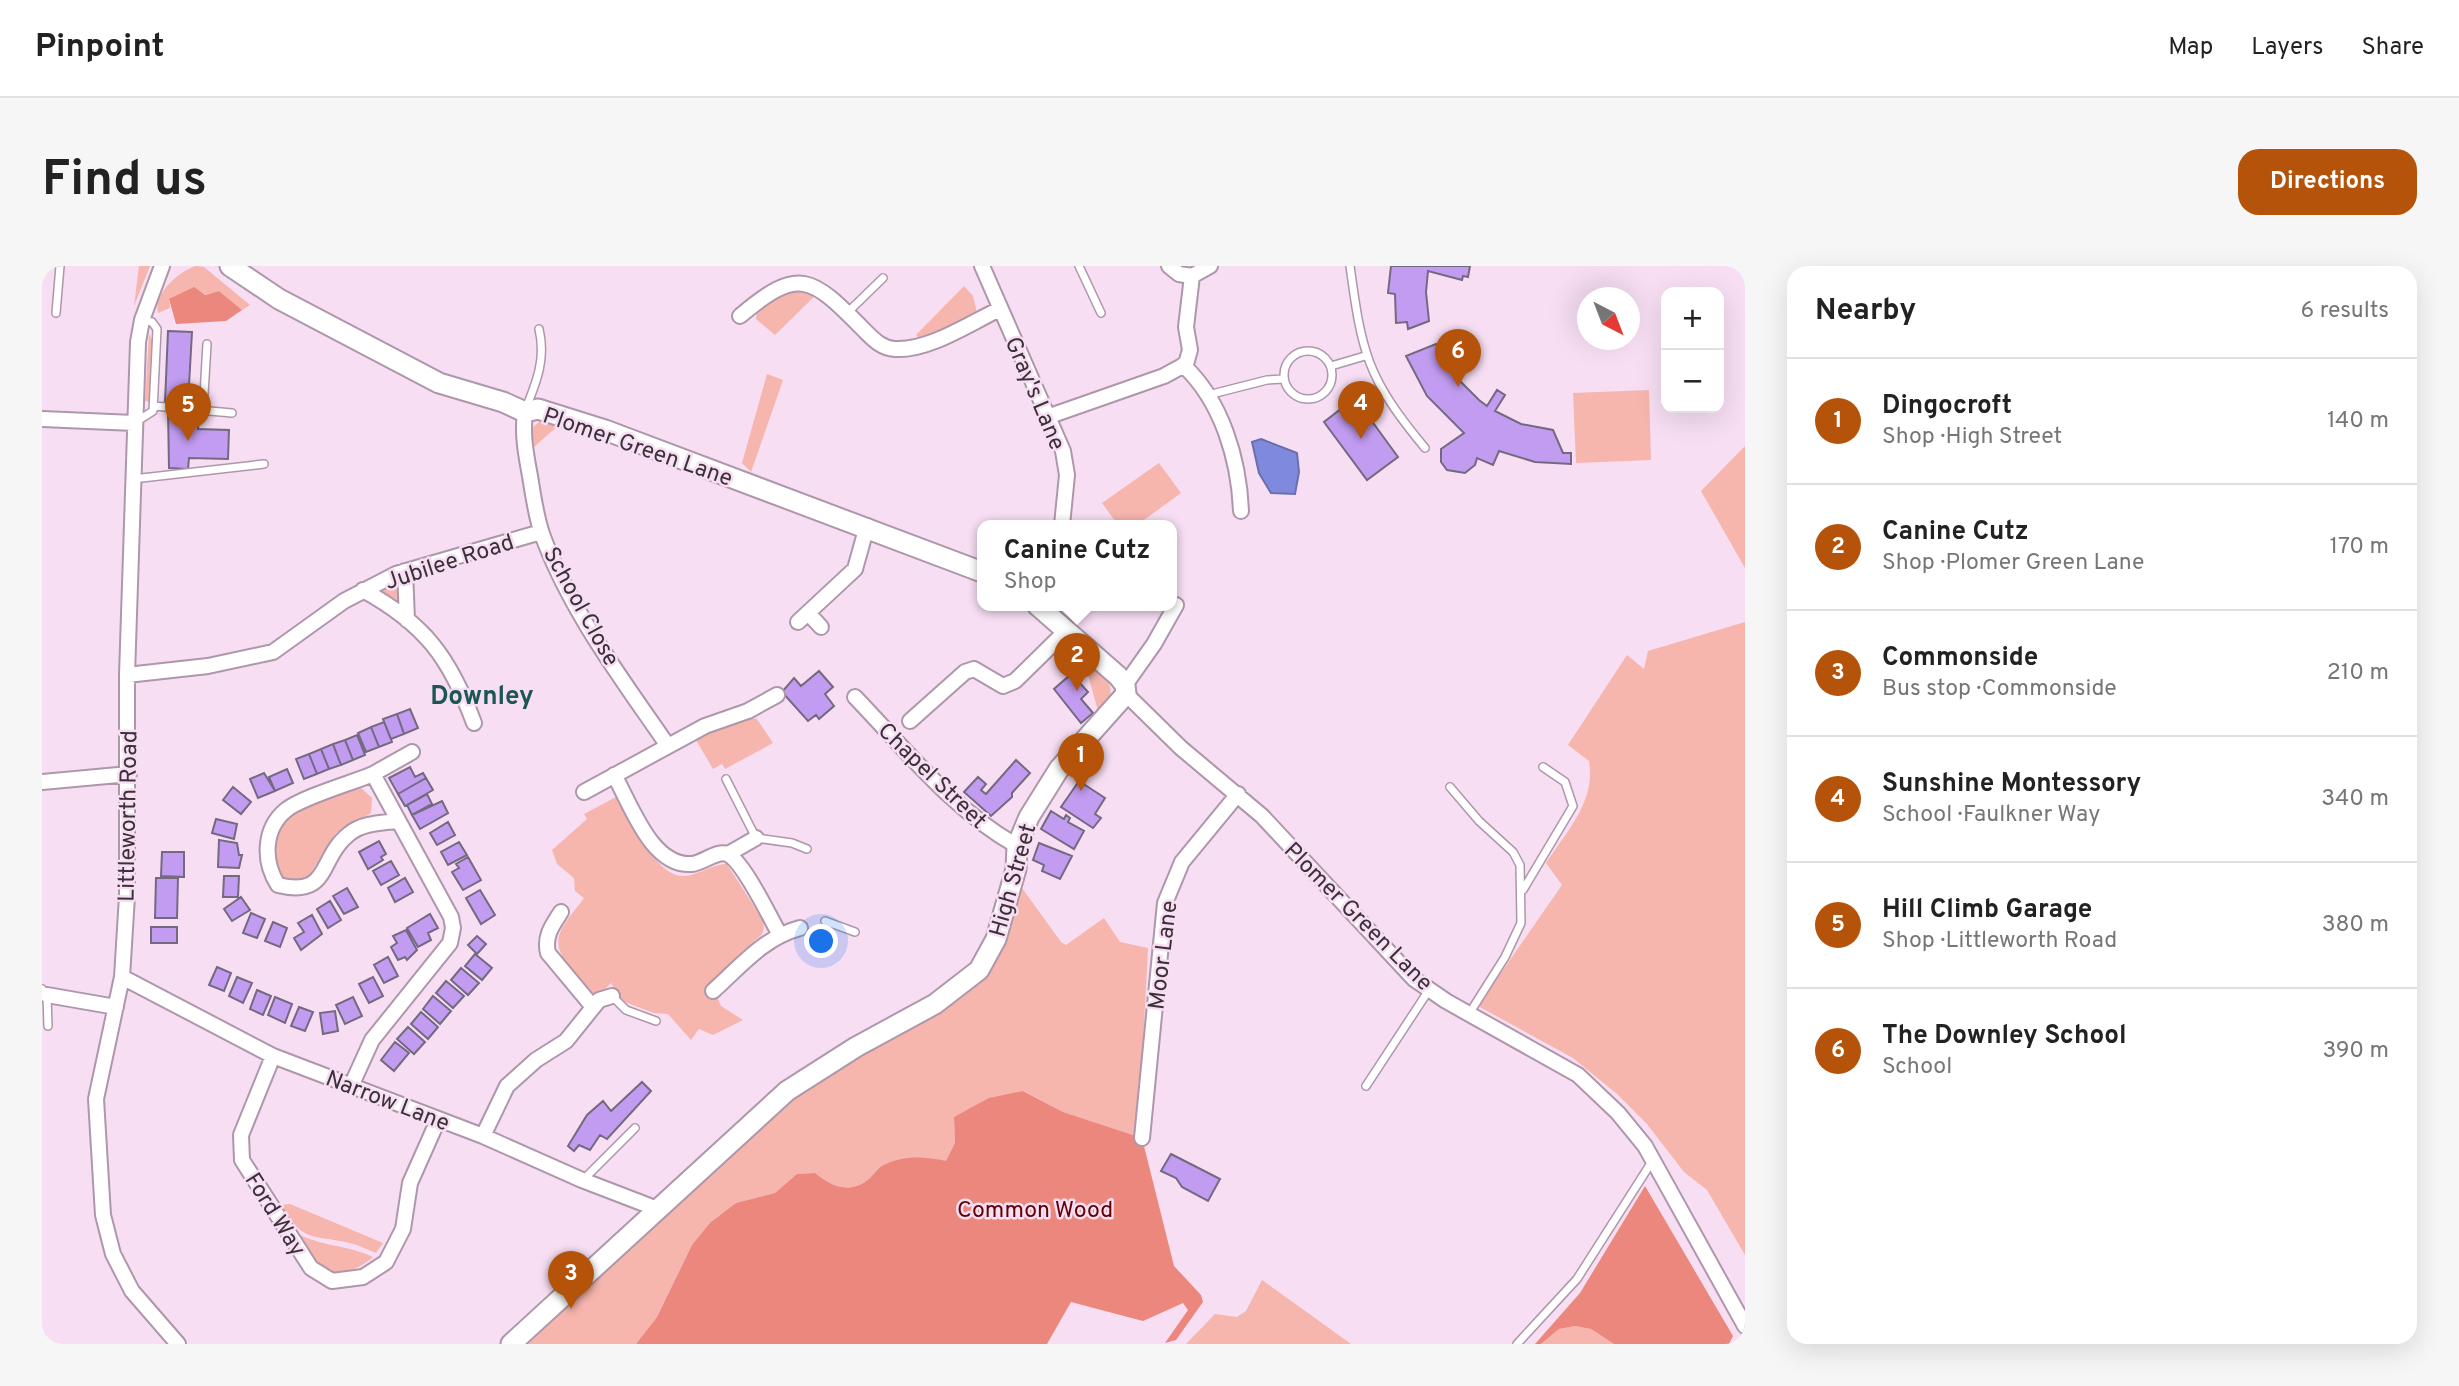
<!DOCTYPE html>
<html lang="en">
<head>
<meta charset="utf-8">
<style>
	body { margin:0; font-family:Overpass,sans-serif; background:#f6f6f6; color:#222 }
	.controls { position:absolute; right:21px; top:21px; display:grid; overflow:hidden; border-radius:14px; box-shadow:0 7px 28px #0002 }
	.controls button { width:63px; height:63px; display:grid; place-items:center; padding:0; border:0; border-bottom:2px solid #e0e0e0; background:#fff; color:#222; font:35px sans-serif }
	.compass { position:absolute; left:1535px; top:21px; width:63px; height:63px; border-radius:50%; background:#fff; box-shadow:0 7px 28px #0002; rotate:138deg }
	.you { position:absolute; left:780px; top:676px; width:24px; height:24px; margin:-18px; border:5px solid #fff; border-radius:50%; background:#1a73e8; box-shadow:0 0 0 10px #1a73e833 }
	.badge { display:grid; place-items:center; width:46px; height:46px; border-radius:50%; background:#b45309; color:#fff; font-size:23px; font-weight:700 }
	.pin { position:absolute; translate:-50% -58px; filter:drop-shadow(0 2px 4px #0008) }
	.pin::after { content:''; position:absolute; top:37px; width:24px; height:21px; background:inherit; clip-path:polygon(0 0,100% 0,50% 100%) }
	.popup { position:absolute; left:935px; top:254px; width:200px; height:91px; box-sizing:border-box; display:grid; place-content:center; border-radius:14px; background:#fff; filter:drop-shadow(0 2px 5px #0005); font-size:23px; white-space:nowrap; color:#767676 }
	.popup b { font-size:26px; color:#222 }
	.popup::after { content:''; position:absolute; left:50%; top:100%; margin-left:-14px; border:14px solid transparent; border-top-color:#fff }
	.list { margin:0; padding:0; list-style:none }
	h2 { display:flex; justify-content:space-between; align-items:center; height:91px; margin:0; padding:0 28px; font-size:30px }
	h2 small { font-size:23px; font-weight:400; color:#767676 }
	.list li { display:grid; grid-template-columns:46px 1fr auto; gap:21px; align-items:center; box-sizing:border-box; height:126px; padding:0 28px; border-top:2px solid #e0e0e0 }
	.list b { display:block; font-size:26px; white-space:nowrap }
	.list p { margin:0; font-size:23px; white-space:nowrap; color:#767676 }
	.list em { font-size:23px; font-style:normal; color:#767676 }
	.map { position:relative; flex:none; width:1703px; height:1078px; overflow:hidden; border-radius:21px }
	header { display:flex; align-items:center; gap:42px; box-sizing:border-box; height:98px; padding:0 35px; background:#fff; border-bottom:2px solid #e0e0e0 }
	header strong { font-size:33px }
	nav { display:flex; gap:38px; margin-inline-start:auto; font-size:24px }
	.intro { display:flex; align-items:center; justify-content:space-between; box-sizing:border-box; height:168px; padding:0 42px }
	h1 { margin:0; font-size:49px }
	.button { padding:18px 32px; border-radius:21px; background:#b45309; color:#fff; font-size:24px; font-weight:700 }
	main { display:flex; gap:42px; padding:0 42px }
	aside { flex:1; background:#fff; border-radius:21px; box-shadow:0 7px 28px #0002 }
	.map>svg:first-child { display:block }
	.green { fill:#f6b5ad }
	.forest { fill:#eb877c }
	.water { fill:#7f8ade; stroke:#6b6fac; stroke-width:2 }
	.building { fill:#c29cf1; stroke:#736981; stroke-width:2 }
	.lines { fill:none; stroke-linecap:round; stroke-linejoin:round }
	.lane-casing { stroke:#ae97aa; stroke-width:10 }
	.street-casing { stroke:#ae97aa; stroke-width:18 }
	.secondary-casing { stroke:#ae97aa; stroke-width:23 }
	.lane { stroke:#fff; stroke-width:7 }
	.street { stroke:#fff; stroke-width:14 }
	.secondary { stroke:#fff; stroke-width:19 }
	.labels { text-anchor:middle; stroke-width:5; stroke-linejoin:round; paint-order:stroke }
	.street-label { font-size:23px; fill:#3b3139; stroke:#f7def3 }
	.park-label { font-size:23px; fill:#5f0105; stroke:#f7def3 }
	.quarter-label { font-size:26px; font-weight:bold; fill:#1c5756; stroke:#f7def3 }
</style>
</head>
<body>
<header>
<strong>Pinpoint</strong>
<nav><a>Map</a><a>Layers</a><a>Share</a></nav>
</header>
<div class="intro"><h1>Find us</h1><a class="button">Directions</a></div>
<main>
<div class="map">
<svg width="1703" height="1078" viewBox="0 0 1703 1078">
	<rect width="100%" height="100%" fill="#f7def3"/>
	<path class="green" d="M 97,0 L 108,0 L 92,40 Z
		M 154,0 L 162,1 L 208,39 L 200,44 L 177,25 C 161,30 144,30 127,34 L 128,42 L 116,47 C 111,28 137,5 154,0 Z
		M 922,20 L 931,30 L 935,47 L 879,75 L 874,69 Z
		M 737,21 L 776,27 L 733,69 L 714,53 L 715,44 Z
		M 107,68 L 111,76 L 108,136 L 103,135 Z
		M 725,108 L 741,114 L 709,206 L 700,197 Z
		M 1607,124 L 1609,194 L 1534,197 L 1531,127 Z
		M 499,154 L 517,159 L 492,181 L 490,162 Z
		M 1703,180 L 1703,302 L 1659,225 Z
		M 1117,197 L 1139,227 L 1095,259 L 1076,259 L 1060,237 Z
		M 356,315 L 359,317 L 358,336 L 338,324 Z
		M 1703,356 L 1703,989 L 1665,924 L 1642,906 L 1605,858 L 1575,828 L 1531,792 L 1436,740 L 1520,619 L 1504,597 C 1525,565 1554,535 1547,495 L 1526,479 L 1585,389 L 1602,403 L 1606,385 Z
		M 1048,402 L 1054,402 C 1071,417 1075,429 1056,445 L 1045,405 Z
		M 708,452 L 715,453 L 731,477 L 683,503 L 680,498 L 671,503 L 654,474 L 676,461 Z
		M 318,521 L 330,532 L 329,547 L 294,567 L 263,616 L 234,613 C 232,593 226,565 243,550 Z
		M 576,530 C 590,553 613,613 644,610 C 657,608 675,597 685,598 L 720,653 C 724,664 721,669 712,675 L 714,678 L 669,717 L 679,740 L 701,754 L 671,769 L 657,763 L 649,774 L 626,748 L 612,747 L 580,735 L 569,717 L 559,727 L 551,728 C 543,721 535,712 529,703 C 503,672 522,660 542,632 L 533,625 L 532,612 L 515,598 L 510,584 L 545,553 L 542,548 Z
		M 980,622 L 1019,676 L 1024,679 L 1062,652 L 1078,676 L 1106,682 L 1097,857 L 1100,872 L 1021,846 L 982,825 L 912,851 L 913,877 L 905,896 C 883,892 865,890 844,898 C 837,900 833,907 828,912 C 809,929 790,921 773,907 L 755,908 L 733,927 L 694,937 L 650,979 L 615,1051 L 594,1078 L 486,1078 L 740,841 L 941,712 L 956,689 Z
		M 248,938 L 341,977 L 334,987 C 326,984 317,979 308,977 C 270,968 262,978 239,939 Z
		M 254,967 C 280,981 303,978 331,991 C 316,1005 287,1015 271,996 C 264,989 259,976 254,967 Z
		M 1220,1014 L 1309,1078 L 1144,1078 L 1173,1048 L 1195,1051 L 1204,1045 Z
		M 1533,1060 L 1549,1063 L 1572,1078 L 1499,1078 L 1517,1063 Z"/>
	<path class="forest" d="M 152,21 L 163,29 L 177,25 L 200,44 L 184,55 L 134,58 L 127,33 Z
		M 981,825 L 1021,846 L 1100,872 L 1132,1000 L 1159,1029 L 1161,1036 L 1134,1074 L 1123,1077 L 1146,1044 L 1141,1037 L 1101,1055 L 1029,1036 L 1005,1078 L 594,1078 L 615,1051 L 650,979 L 668,957 L 694,937 L 733,927 L 755,908 L 773,907 C 790,921 809,929 828,912 C 833,907 837,900 844,898 C 865,889 883,891 904,895 L 913,877 L 912,851 L 947,832 Z
		M 1603,920 L 1691,1070 L 1687,1078 L 1572,1078 L 1549,1063 L 1533,1060 L 1517,1063 L 1499,1078 L 1493,1078 L 1538,1027 Z"/>
	<path class="water" d="M 1219,173 L 1255,187 L 1257,206 L 1253,228 L 1229,227 L 1217,207 L 1210,176 Z"/>
	<path class="building" d="M 1428,0 L 1426,11 L 1421,10 L 1420,14 L 1386,5 L 1384,26 L 1387,55 L 1366,63 L 1365,56 L 1354,57 L 1353,28 L 1346,27 L 1349,0 Z
		M 126,65 L 150,66 L 146,137 L 123,136 Z
		M 1394,78 L 1416,113 L 1437,134 L 1445,140 L 1455,124 L 1463,129 L 1453,145 L 1479,158 L 1511,164 L 1521,187 L 1529,187 L 1529,198 L 1493,196 L 1457,185 L 1451,199 L 1435,192 L 1433,199 L 1423,207 L 1405,204 L 1399,196 L 1399,183 L 1422,167 L 1385,130 L 1364,90 Z
		M 1313,132 L 1356,191 L 1325,214 L 1282,156 Z
		M 126,145 L 157,146 L 156,163 L 187,164 L 186,193 L 147,192 L 146,203 L 127,202 Z
		M 1035,403 L 1040,409 L 1035,414 L 1046,426 L 1039,433 L 1051,447 L 1039,457 L 1012,423 Z
		M 777,405 L 791,421 L 783,428 L 792,440 L 777,453 L 774,449 L 766,455 L 740,426 L 752,412 L 759,420 Z
		M 368,443 L 376,462 L 362,468 L 355,448 Z
		M 355,448 L 362,468 L 349,473 L 341,453 Z
		M 342,456 L 350,476 L 337,481 L 329,461 Z
		M 329,461 L 337,481 L 324,486 L 316,467 Z
		M 315,469 L 323,489 L 311,494 L 303,474 Z
		M 303,474 L 311,494 L 299,499 L 291,478 Z
		M 291,478 L 299,499 L 287,503 L 279,483 Z
		M 279,483 L 287,503 L 275,508 L 267,488 Z
		M 267,488 L 275,508 L 262,513 L 254,493 Z
		M 974,494 L 988,507 L 970,527 L 970,531 L 949,550 L 922,526 L 936,511 L 944,518 L 939,524 L 944,528 Z
		M 368,501 L 373,511 L 381,507 L 384,512 L 356,528 L 347,512 Z
		M 245,503 L 251,517 L 233,525 L 227,511 Z
		M 222,507 L 233,525 L 216,532 L 208,513 Z
		M 384,512 L 391,524 L 363,540 L 356,528 Z
		M 1037,515 L 1063,532 L 1053,548 L 1059,552 L 1051,562 L 1019,541 Z
		M 191,521 L 209,536 L 199,548 L 181,534 Z
		M 385,528 L 390,538 L 370,549 L 365,539 Z
		M 400,535 L 406,547 L 378,563 L 370,549 Z
		M 1009,545 L 1022,553 L 1024,549 L 1028,552 L 1026,556 L 1042,565 L 1032,583 L 999,563 Z
		M 174,553 L 195,558 L 192,573 L 170,567 Z
		M 406,556 L 413,569 L 395,579 L 388,567 Z
		M 177,574 L 195,577 L 197,589 L 200,589 L 197,602 L 176,601 Z
		M 337,575 L 344,588 L 339,591 L 341,594 L 326,603 L 317,586 Z
		M 417,576 L 425,589 L 406,599 L 399,586 Z
		M 997,577 L 1030,590 L 1018,613 L 1000,605 L 1002,599 L 991,594 Z
		M 120,586 L 142,586 L 142,611 L 119,610 Z
		M 426,591 L 439,614 L 421,624 L 410,606 L 417,602 L 414,598 Z
		M 349,595 L 357,609 L 339,619 L 331,605 Z
		M 182,610 L 197,610 L 196,631 L 181,631 Z
		M 114,612 L 136,612 L 135,652 L 113,652 Z
		M 363,612 L 371,626 L 353,636 L 346,622 Z
		M 305,622 L 316,641 L 302,648 L 291,630 Z
		M 438,624 L 453,649 L 439,658 L 424,632 Z
		M 199,631 L 208,644 L 190,655 L 182,643 Z
		M 288,635 L 299,654 L 286,662 L 275,643 Z
		M 209,647 L 223,653 L 215,672 L 201,667 Z
		M 388,648 L 396,662 L 386,667 L 389,674 L 376,681 L 365,662 Z
		M 270,649 L 280,668 L 259,684 L 252,672 L 262,666 L 256,657 Z
		M 231,656 L 245,662 L 238,681 L 223,675 Z
		M 109,661 L 135,661 L 135,677 L 109,677 Z
		M 364,664 L 375,684 L 365,694 L 363,691 L 356,694 L 349,681 L 355,677 L 351,670 Z
		M 435,670 L 444,678 L 435,688 L 426,679 Z
		M 433,688 L 450,702 L 440,714 L 423,700 Z
		M 346,691 L 356,710 L 342,717 L 332,699 Z
		M 175,701 L 189,707 L 182,725 L 167,719 Z
		M 419,702 L 437,717 L 426,729 L 409,714 Z
		M 195,711 L 210,717 L 201,737 L 187,730 Z
		M 331,711 L 341,730 L 327,737 L 317,718 Z
		M 404,715 L 422,730 L 411,742 L 394,727 Z
		M 215,724 L 229,730 L 221,749 L 208,743 Z
		M 391,730 L 409,745 L 398,758 L 381,743 Z
		M 233,731 L 250,738 L 243,757 L 226,749 Z
		M 311,731 L 320,750 L 303,758 L 294,739 Z
		M 257,741 L 271,746 L 263,765 L 249,760 Z
		M 293,745 L 296,765 L 281,768 L 278,747 Z
		M 379,746 L 396,761 L 386,773 L 369,758 Z
		M 366,761 L 383,776 L 372,788 L 355,773 Z
		M 353,776 L 367,787 L 352,805 L 339,794 Z
		M 600,816 L 609,825 L 565,873 L 558,869 L 548,884 L 537,879 L 532,885 L 526,880 L 545,849 L 561,835 L 569,845 Z
		M 1129,888 L 1178,913 L 1166,935 L 1140,921 L 1134,912 L 1119,905 Z"/>
	<g class="lines">
		<defs>
			<path id="lane" d="M 1037,0 L 1059,47
				M 1308,0 C 1320,88 1325,112 1383,182
				M 14,47 L 18,0
				M 805,47 L 841,12
				M1242 109a24 24 0 1 1 48 0a24 24 0 1 1-48 0Z
				M 1289,100 L 1323,90
				M 1166,129 L 1225,114 L 1242,113
				M 112,140 L 190,147
				M 484,142 C 495,115 504,92 497,63
				M 161,145 L 165,78
				M 92,157 L 111,145 L 115,63 L 110,56 L 100,54
				M 91,213 L 222,198
				M 684,513 L 714,572 L 750,577 L 765,583
				M 1408,521 L 1437,555 L 1471,586 L 1478,599 L 1479,657 L 1463,691 L 1427,748
				M 1481,624 L 1531,540 L 1523,516 L 1501,501
				M 783,655 L 813,666
				M 0,723 L 5,729 L 6,760
				M 570,730 L 584,744 L 614,755
				M 1324,820 L 1387,724
				M 541,914 L 593,862
				M 1475,1078 L 1535,1013 L 1611,894"/>
			<path id="street" d="M 120,0 L 100,54 L 96,76 L 85,409 L 85,630 L 80,711 L 54,833 L 61,949 L 71,988 L 90,1025 L 136,1078
				M 940,0 L 1021,185 L 1025,209 L 1020,259
				M 1150,10 L 1168,0
				M 698,50 C 757,0 769,10 822,64 C 831,73 839,82 853,83 C 887,85 928,57 958,43
				M 1141,99 C 1180,135 1197,194 1199,245
				M 483,146 C 480,168 484,189 488,210 C 491,229 494,250 500,268 C 528,345 580,413 626,480
				M 1005,151 L 1122,110 L 1144,98 L 1148,84 L 1144,61 L 1150,10 L 1137,8 L 1127,0
				M 0,153 L 92,157
				M 363,305 L 365,354
				M 321,324 C 383,358 408,392 432,457
				M 766,347 L 779,361
				M 756,356 L 813,303 L 825,260
				M 85,409 L 166,400 L 231,386 L 302,335 L 354,308 L 499,266
				M 1083,419 L 1112,378 L 1134,339
				M 1084,428 L 1139,482 L 1220,550 L 1372,713 L 1404,735 L 1536,809 L 1576,847 L 1603,880 L 1703,1060
				M 813,431 C 863,483 911,544 975,580
				M 868,455 L 923,406 L 932,403 L 961,420 L 973,415 L 1025,364
				M 331,508 L 370,486
				M 572,509 C 589,538 609,601 650,598 C 661,597 675,584 685,588 C 701,594 728,652 738,669
				M 0,516 L 87,508
				M 542,526 L 663,460 L 706,445 L 735,429
				M 686,588 L 714,572
				M 519,646 C 510,660 502,670 506,687 L 551,741
				M 80,711 L 231,790 L 441,870 L 540,914 L 618,944
				M 671,725 C 699,700 721,672 758,662
				M 5,729 L 74,741
				M 231,790 L 199,869 L 200,894 L 269,1002 L 290,1015 L 321,1011 L 344,996 L 361,963 L 368,917 L 396,854
				M 310,818 L 330,774 L 408,677 L 411,662 L 409,651 L 331,508 C 310,517 260,531 244,544 C 221,563 221,596 236,619 C 289,632 276,592 307,568 C 320,557 339,557 355,555
				M 441,870 L 465,820 L 494,794 L 524,775 L 557,734 L 570,730
				M 1100,872 L 1123,637 L 1140,596 L 1196,528"/>
			<path id="secondary" d="M 188,0 L 237,33 L 397,117 L 461,136 L 483,146 L 496,143 L 563,164 L 940,306
				M 469,1078 L 745,825 L 814,781 L 893,738 L 937,704 L 954,673 L 974,603 L 975,580 L 987,551 L 1017,503 L 1084,428 L 1083,419 L 1076,410 L 995,339"/>
		</defs>
		<use href="#lane" class="lane-casing"/>
		<use href="#street" class="street-casing"/>
		<use href="#secondary" class="secondary-casing"/>
		<use href="#lane" class="lane"/>
		<use href="#street" class="street"/>
		<use href="#secondary" class="secondary"/>
	</g>
	<g class="labels">
		<g class="street-label">
			<text transform="translate(994 127) rotate(67)" y="8">Gray's Lane</text>
			<text transform="translate(596 180) rotate(19)" y="8">Plomer Green Lane</text>
			<text transform="translate(407 295) rotate(-18)" y="8">Jubilee Road</text>
			<text transform="translate(540 340) rotate(61)" y="8">School Close</text>
			<text transform="translate(891 509) rotate(44)" y="8">Chapel Street</text>
			<text transform="translate(85 550) rotate(-89)" y="8">Littleworth Road</text>
			<text transform="translate(970 614) rotate(-74)" y="8">High Street</text>
			<text transform="translate(1317 650) rotate(45)" y="8">Plomer Green Lane</text>
			<text transform="translate(1120 689) rotate(-83)" y="8">Moor Lane</text>
			<text transform="translate(346 834) rotate(21)" y="8">Narrow Lane</text>
			<text transform="translate(234 948) rotate(58)" y="8">Ford Way</text>
		</g>
		<g class="park-label">
			<text x="993" y="951">Common Wood</text>
		</g>
		<g class="quarter-label">
			<text x="440" y="438">Downley</text>
		</g>
	</g>
</svg>
<div class="controls">
<button>+</button>
<button>−</button>
</div>
<svg class="compass" viewBox="-18 -18 36 36"><path d="M0-13l5 13h-10z" fill="#e53935"/><path d="M0 13l5-13h-10z" fill="#767676"/></svg>
<div class="you"></div>
<div class="pin badge" style="left:1039px;top:525px">1</div>
<div class="pin badge" style="left:1035px;top:425px">2</div>
<div class="popup"><b>Canine Cutz</b>Shop</div>
<div class="pin badge" style="left:529px;top:1043px">3</div>
<div class="pin badge" style="left:1319px;top:173px">4</div>
<div class="pin badge" style="left:146px;top:175px">5</div>
<div class="pin badge" style="left:1416px;top:121px">6</div>
</div>
<aside>
<h2>Nearby<small>6 results</small></h2>
<ul class="list">
<li><span class="badge">1</span><div><b>Dingocroft</b><p>Shop · High Street</p></div><em>140 m</em></li>
<li><span class="badge">2</span><div><b>Canine Cutz</b><p>Shop · Plomer Green Lane</p></div><em>170 m</em></li>
<li><span class="badge">3</span><div><b>Commonside</b><p>Bus stop · Commonside</p></div><em>210 m</em></li>
<li><span class="badge">4</span><div><b>Sunshine Montessory</b><p>School · Faulkner Way</p></div><em>340 m</em></li>
<li><span class="badge">5</span><div><b>Hill Climb Garage</b><p>Shop · Littleworth Road</p></div><em>380 m</em></li>
<li><span class="badge">6</span><div><b>The Downley School</b><p>School</p></div><em>390 m</em></li>
</ul>
</aside>
</main>
</body>
</html>
